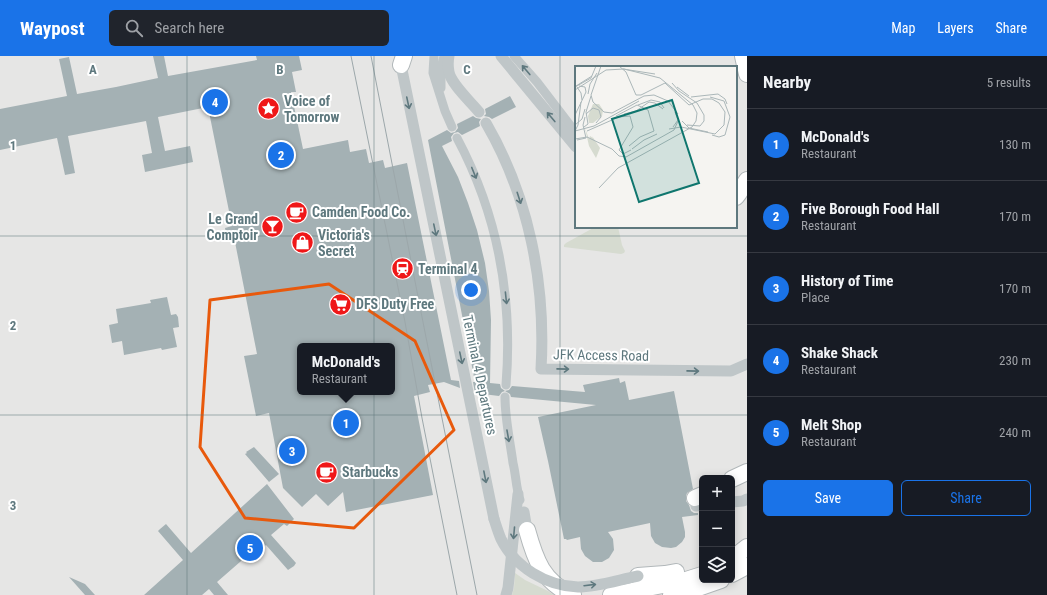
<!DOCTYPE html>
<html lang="en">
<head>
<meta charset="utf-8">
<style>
	body { margin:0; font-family:"Roboto Condensed",sans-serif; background:#20242c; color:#f1f3f6 }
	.controls { position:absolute; right:12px; bottom:12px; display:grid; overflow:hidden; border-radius:6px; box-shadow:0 2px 10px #0003 }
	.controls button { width:36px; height:36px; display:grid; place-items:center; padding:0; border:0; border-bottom:1px solid #363941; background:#171b24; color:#f1f3f6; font:20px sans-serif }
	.you { position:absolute; left:471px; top:234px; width:14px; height:14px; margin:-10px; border:3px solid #fff; border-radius:50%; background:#1a73e8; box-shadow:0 0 0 6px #1a73e833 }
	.badge { display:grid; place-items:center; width:26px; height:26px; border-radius:50%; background:#1a73e8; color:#fff; font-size:13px; font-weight:700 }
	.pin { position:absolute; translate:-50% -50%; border:2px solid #fff; box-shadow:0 1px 4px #0006 }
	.popup { position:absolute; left:297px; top:287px; width:98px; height:52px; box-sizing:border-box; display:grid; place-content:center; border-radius:6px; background:#171b24; filter:drop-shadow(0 1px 3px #0005); font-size:13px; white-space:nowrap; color:#9ea1a6 }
	.popup b { font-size:15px; color:#f1f3f6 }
	.popup::after { content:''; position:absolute; left:50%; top:100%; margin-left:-8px; border:8px solid transparent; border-top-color:#171b24 }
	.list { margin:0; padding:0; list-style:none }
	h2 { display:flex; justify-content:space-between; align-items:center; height:52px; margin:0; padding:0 16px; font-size:17px }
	h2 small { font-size:13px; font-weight:400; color:#9ea1a6 }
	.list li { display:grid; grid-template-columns:26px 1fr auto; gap:12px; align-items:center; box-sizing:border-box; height:72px; padding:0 16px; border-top:1px solid #363941 }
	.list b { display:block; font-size:15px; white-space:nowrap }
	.list p { margin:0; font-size:13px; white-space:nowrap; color:#9ea1a6 }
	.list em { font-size:13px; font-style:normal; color:#9ea1a6 }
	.actions { display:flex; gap:8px; padding:12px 16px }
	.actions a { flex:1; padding:9px 0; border:1px solid #1a73e8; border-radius:6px; text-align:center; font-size:14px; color:#1a73e8 }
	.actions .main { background:#1a73e8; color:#fff }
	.icon { flex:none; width:22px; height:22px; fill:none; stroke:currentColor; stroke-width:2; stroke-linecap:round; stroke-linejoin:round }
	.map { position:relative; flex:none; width:747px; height:539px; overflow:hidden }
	header { display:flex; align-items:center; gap:24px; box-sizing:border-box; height:56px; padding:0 20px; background:#1a73e8; color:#fff }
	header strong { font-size:19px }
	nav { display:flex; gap:22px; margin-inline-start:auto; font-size:14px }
	.search { width:280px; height:36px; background:#20242c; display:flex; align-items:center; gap:10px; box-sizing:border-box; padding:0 14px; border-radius:6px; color:#9ea1a6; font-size:15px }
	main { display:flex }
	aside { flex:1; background:#171b24 }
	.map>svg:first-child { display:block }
	.built { fill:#e6e6e5; fill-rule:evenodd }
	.green { fill:#d6dbd0 }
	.building { fill:#a4b1b4; fill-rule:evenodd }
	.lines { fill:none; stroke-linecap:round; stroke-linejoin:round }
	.motorway-casing { stroke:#b2b8ba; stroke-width:18 }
	.minor { stroke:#bfc6c8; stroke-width:9 }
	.tertiary { stroke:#bfc6c8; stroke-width:11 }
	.motorway { stroke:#fff; stroke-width:16 }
	.tram { stroke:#9ca7aa; stroke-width:1 }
	.tertiary-bridge { stroke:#bfc6c8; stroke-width:11 }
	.oneway { stroke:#5e787e }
	.marked { fill:none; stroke:#e8590c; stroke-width:3; stroke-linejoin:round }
	.grid { fill:none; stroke:#5e787e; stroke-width:1; stroke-opacity:0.55 }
	.labels { text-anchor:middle; stroke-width:4; stroke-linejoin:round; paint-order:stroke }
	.poi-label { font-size:14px; font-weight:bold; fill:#5e787e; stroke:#fff; text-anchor:start }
	.street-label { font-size:14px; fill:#5e787e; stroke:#fff }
	.inset-road { fill:none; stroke:#abb7b9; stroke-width:1 }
	.view { fill:#0f766e; fill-opacity:0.15; stroke:#0f766e; stroke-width:2 }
	.inset-edge { fill:none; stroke:#5e787e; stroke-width:2 }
	.grid-label { font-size:13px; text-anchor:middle; font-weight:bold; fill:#5e787e; stroke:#fff; stroke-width:4; stroke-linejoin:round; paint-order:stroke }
</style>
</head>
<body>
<header>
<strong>Waypost</strong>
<div class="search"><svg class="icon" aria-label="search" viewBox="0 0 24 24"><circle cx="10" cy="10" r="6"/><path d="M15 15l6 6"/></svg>Search here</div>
<nav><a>Map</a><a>Layers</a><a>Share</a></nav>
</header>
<main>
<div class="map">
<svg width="747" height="539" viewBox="0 0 747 539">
	<rect width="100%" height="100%" fill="#f5f4f1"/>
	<path class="built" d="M 0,0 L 747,0 L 747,539 L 0,539 ZM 576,11 L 736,11 L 736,171 L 576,171 ZM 300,290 L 392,290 L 392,336 L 300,336 ZM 702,422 L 732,422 L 732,524 L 702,524 Z"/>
	<path class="green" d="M 595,171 L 618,171 L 622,189 L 625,195 L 624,197 L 621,198 L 564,191 L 564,189 L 566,187 Z
		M 515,517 L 525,524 L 548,535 L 554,539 L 512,539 L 514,532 Z"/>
	<path class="building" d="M 153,0 L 164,0 L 168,20 L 257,4 L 256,0 L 299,0 L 302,14 L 292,16 L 296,36 L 291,36 L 303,93 L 348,84 L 350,96 L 366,93 L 369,107 L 383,104 L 385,112 L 407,107 L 451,324 L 459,325 L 460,332 L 444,326 L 428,329 L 430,336 L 414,340 L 433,439 L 346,456 L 343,436 L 328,450 L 316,438 L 302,451 L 283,432 L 269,357 L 256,360 L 244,300 L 257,298 L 234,181 L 227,182 L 225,172 L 232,170 L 208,51 L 158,61 L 165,95 L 190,90 L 193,106 L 145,116 L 142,99 L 152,97 L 146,65 L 68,80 L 75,117 L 65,119 L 57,82 L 0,94 L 0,53 L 67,40 L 59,3 L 69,1 L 77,38 L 116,31 L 158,22 ZM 300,290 L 392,290 L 392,336 L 300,336 Z
		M 510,40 L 516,51 L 492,63 L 489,61 L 484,60 L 486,58 L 485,53 Z
		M 473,60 L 476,62 L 481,63 L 479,66 L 480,70 L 462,79 L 458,76 L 454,77 L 451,81 L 452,85 L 442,90 L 458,121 L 468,147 L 477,174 L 485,207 L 489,235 L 491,264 L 490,327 L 500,328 L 501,332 L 505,335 L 509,334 L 512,330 L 585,336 L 583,329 L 619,322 L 620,327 L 625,325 L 629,344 L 674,335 L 693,433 L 687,437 L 686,440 L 686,445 L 689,449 L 691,455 L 694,457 L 698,457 L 698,459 L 682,461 L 685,476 L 685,481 L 682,486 L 676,491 L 671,492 L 662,491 L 655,487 L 651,480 L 650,467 L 608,476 L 613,483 L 614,494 L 609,502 L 602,506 L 593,506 L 585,500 L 581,493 L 580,481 L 567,484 L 566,483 L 564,483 L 548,405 L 538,361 L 596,349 L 511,341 L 510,338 L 505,335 L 502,336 L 499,340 L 475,337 L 473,326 L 475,326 L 428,84 L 447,74 L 451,77 L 455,76 L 458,72 L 457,68 Z
		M 167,241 L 171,259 L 176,258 L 178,261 L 179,271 L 173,272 L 177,291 L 162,294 L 161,292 L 124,299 L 122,285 L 112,287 L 109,269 L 118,267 L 116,253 L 151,247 L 150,244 Z
		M 254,391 L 279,418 L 269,426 L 245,398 L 247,397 L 246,396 Z
		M 267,428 L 294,463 L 287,470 L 284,468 L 271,479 L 296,507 L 294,510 L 288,514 L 266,489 L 258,495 L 256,492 L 217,526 L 228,539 L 214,539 L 209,533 L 202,539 L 144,539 L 183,504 L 158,475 L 160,473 L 166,468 L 191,497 Z
		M 69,521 L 85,528 L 95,539 L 85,539 Z"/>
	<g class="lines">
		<defs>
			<path id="motorway" d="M 743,0 L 747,18
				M 401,9 L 404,0
				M 736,141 L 739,137 L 747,124
				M 732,423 L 747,416
				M 695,442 L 702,439
				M 527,474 C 535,503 543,527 573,539
				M 732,503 L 747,491
				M 732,518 L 747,510
				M 638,520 L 665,518 L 676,516
				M 611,539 L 683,525 L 702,519
				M 671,539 L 698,532 L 721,524"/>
		</defs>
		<use href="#motorway" class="motorway-casing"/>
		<path class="minor" d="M 434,0 L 433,17 L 445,55 L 452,71
			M 514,0 L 537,26 L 576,77
			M 441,32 L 441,14 L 444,0
			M 457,82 C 498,159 513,242 506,329
			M 505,341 C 505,363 510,385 513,407 C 516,419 516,432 520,444"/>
		<path class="tertiary" d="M 449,0 C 448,5 448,11 449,16 C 451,28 471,46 479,56
			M 501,0 L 576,91
			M 401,9 L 494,463
			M 486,67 C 529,141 546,228 541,313 L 731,315 L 747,308
			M 732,446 L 743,445 L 747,443
			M 696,450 L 702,449
			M 524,456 L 527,474
			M 506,539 L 508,532 L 518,438"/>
		<use href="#motorway" class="motorway"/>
		<path class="tram" d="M 351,0 L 405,266 L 422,362 L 457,539
			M 371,0 L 422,261 L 477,539"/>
		<path class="tertiary-bridge" d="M 494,463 C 496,469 498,476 501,483 C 515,511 546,530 578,531 C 598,531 618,524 638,520"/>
	</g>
	<defs><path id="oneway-shaft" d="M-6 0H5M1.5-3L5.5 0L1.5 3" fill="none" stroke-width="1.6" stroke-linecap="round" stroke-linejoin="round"/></defs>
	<g class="oneway">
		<use href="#oneway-shaft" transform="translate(526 14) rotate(-130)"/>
		<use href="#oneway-shaft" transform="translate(408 47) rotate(78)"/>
		<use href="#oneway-shaft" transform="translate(551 61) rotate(-130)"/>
		<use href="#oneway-shaft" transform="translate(474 117) rotate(68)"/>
		<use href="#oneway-shaft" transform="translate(519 142) rotate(72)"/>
		<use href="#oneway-shaft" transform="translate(435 174) rotate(78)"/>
		<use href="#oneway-shaft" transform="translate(506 242) rotate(84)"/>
		<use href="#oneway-shaft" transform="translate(461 302) rotate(78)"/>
		<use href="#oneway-shaft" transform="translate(563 313) rotate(1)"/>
		<use href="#oneway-shaft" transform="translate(693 315) rotate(1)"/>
		<use href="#oneway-shaft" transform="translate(508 380) rotate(80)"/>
		<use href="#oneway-shaft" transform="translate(485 421) rotate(79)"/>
		<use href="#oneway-shaft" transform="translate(514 477) rotate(95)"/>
		<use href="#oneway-shaft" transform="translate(590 529) rotate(-7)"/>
	</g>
	<path class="marked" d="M 329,228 L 415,285 L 454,374 L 354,472 L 245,462 L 200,391 L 210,244 Z"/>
	<path class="grid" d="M 187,0 L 187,539M 374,0 L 374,539M 560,0 L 560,539M 0,180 L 747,180M 0,359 L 747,359"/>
	<defs>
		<symbol id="sight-disc" viewBox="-11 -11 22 22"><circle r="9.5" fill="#ef1718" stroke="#fff"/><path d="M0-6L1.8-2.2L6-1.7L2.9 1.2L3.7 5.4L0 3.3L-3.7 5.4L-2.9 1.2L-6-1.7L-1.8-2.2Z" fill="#fff"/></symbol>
		<symbol id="cafe-disc" viewBox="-11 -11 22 22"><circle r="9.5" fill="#ef1718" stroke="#fff"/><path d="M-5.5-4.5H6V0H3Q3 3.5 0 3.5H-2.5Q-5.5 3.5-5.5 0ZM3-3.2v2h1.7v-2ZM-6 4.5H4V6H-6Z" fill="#fff"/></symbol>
		<symbol id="bar-disc" viewBox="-11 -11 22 22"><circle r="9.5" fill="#ef1718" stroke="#fff"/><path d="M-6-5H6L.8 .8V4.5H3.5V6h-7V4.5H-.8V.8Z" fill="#fff"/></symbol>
		<symbol id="shop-disc" viewBox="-11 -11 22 22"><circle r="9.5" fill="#ef1718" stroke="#fff"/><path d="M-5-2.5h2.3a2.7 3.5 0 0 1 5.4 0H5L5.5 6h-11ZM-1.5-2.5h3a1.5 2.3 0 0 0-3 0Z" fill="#fff"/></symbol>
		<symbol id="station-disc" viewBox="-11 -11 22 22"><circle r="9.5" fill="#ef1718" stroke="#fff"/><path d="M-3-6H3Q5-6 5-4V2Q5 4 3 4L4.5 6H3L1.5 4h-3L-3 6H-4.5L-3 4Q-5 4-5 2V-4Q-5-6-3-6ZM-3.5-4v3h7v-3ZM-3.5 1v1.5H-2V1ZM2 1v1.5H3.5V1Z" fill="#fff"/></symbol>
		<symbol id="supermarket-disc" viewBox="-11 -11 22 22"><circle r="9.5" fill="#ef1718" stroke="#fff"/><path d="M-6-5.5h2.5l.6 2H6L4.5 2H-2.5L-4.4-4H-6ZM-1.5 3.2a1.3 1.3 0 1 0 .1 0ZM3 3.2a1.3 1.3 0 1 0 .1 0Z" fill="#fff"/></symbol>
	</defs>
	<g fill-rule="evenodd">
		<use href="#sight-disc" x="256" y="40" width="25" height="25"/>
		<use href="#cafe-disc" x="284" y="144" width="25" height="25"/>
		<use href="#bar-disc" x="260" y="158" width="25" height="25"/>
		<use href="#shop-disc" x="290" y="174" width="25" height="25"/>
		<use href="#station-disc" x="390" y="200" width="25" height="25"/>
		<use href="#supermarket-disc" x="328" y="236" width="25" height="25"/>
		<use href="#cafe-disc" x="314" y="404" width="25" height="25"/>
	</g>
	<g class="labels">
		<g class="poi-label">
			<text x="284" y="50">Voice of<tspan x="284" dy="16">Tomorrow</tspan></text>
			<text x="312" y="161">Camden Food Co.</text>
			<text x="258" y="168" text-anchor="end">Le Grand<tspan x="258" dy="16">Comptoir</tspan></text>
			<text x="318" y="184">Victoria's<tspan x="318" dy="16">Secret</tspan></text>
			<text x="418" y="218">Terminal 4</text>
			<text x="356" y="253">DFS Duty Free</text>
			<text x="342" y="421">Starbucks</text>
		</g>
		<g class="street-label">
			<text transform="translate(601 299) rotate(1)" y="5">JFK Access Road</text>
			<text transform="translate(480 319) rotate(78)" y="5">Terminal 4 Departures</text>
		</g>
	</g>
	<g transform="translate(575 10)">
		<rect width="162" height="162" fill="#f5f4f1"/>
		<path d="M 18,38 L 24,38 L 28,44 L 27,50 L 18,57 L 14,57 L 13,50 ZM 10,62 L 14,73 L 15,70 L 18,72 L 17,70 L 25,82 L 21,92 L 14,80 Z" fill="#d6dbd0"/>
		<path class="inset-road" d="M 26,0 L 16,29 L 18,36 L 29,46 L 37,47 L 69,30 L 79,29 L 93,35 L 103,48M 44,0 L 51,6 L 61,29 L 66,29 L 90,17 L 114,39 L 128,33 L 137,33 L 144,37 L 150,46 L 149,59 L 140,68 L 106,61 L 94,63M 48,3 L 80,8M 97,17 L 104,25 L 122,37 L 129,49 L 129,55 L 125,60 L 112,59M 1,20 L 17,10M 0,21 L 16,12 L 21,0M 2,21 L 6,27 L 7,34M 102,21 L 114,30M 0,24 L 31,4 L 49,3 L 85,12 L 118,39 L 122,47 L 121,55 L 117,61 L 43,102 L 24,122M 13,28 L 15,18 L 22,7M 116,31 L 143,28 L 150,33 L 152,38M 135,31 L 149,35 L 155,51 L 150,69 L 144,71 L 137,69M 63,39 L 76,34 L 85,36 L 89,42M 11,48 L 18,42 L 24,44 L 26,51 L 21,57M 49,48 L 61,45 L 74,36 L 80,37 L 88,43M 0,49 L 11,26 L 10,21 L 4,20M 41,50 L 62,39 L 73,44 L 79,65 L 65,71 L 54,80M 43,51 L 55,50 L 58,61M 107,55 L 114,62 L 133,66M 0,59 L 7,53 L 10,43M 9,61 L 13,58 L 11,46 L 16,30M 98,61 L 103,54 L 100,46M 0,65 L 19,60 L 64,35M 0,65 L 3,59 L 6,36M 12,65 L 37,54M 0,73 L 12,71 L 37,83 L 44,90 L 51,91M 2,74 L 11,72 L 8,59 L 10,51M 57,83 L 69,74 L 82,68M 56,84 L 48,88 L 44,84 L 58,61M 51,91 L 99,64 L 103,55"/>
		<path class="view" d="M 97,34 L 124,117 L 64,136 L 37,53 Z"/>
		<rect width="162" height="162" class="inset-edge"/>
	</g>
	<g class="grid-label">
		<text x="93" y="18">A</text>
		<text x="280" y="18">B</text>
		<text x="467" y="18">C</text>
		<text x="13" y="94">1</text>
		<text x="13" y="274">2</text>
		<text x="13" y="454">3</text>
	</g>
</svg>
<div class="controls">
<button>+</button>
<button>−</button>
<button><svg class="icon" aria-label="layers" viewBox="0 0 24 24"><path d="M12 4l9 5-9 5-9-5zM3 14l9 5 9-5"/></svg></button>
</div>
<div class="you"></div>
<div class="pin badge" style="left:346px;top:367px">1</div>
<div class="popup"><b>McDonald's</b>Restaurant</div>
<div class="pin badge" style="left:281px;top:99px">2</div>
<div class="pin badge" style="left:292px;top:395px">3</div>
<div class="pin badge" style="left:215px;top:46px">4</div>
<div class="pin badge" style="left:250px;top:492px">5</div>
</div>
<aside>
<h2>Nearby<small>5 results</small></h2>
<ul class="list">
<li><span class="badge">1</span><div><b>McDonald's</b><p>Restaurant</p></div><em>130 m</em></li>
<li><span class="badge">2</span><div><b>Five Borough Food Hall</b><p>Restaurant</p></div><em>170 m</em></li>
<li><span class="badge">3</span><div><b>History of Time</b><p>Place</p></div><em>170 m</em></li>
<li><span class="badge">4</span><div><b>Shake Shack</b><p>Restaurant</p></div><em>230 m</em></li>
<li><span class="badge">5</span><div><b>Melt Shop</b><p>Restaurant</p></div><em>240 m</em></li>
</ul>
<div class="actions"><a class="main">Save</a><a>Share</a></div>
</aside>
</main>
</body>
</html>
